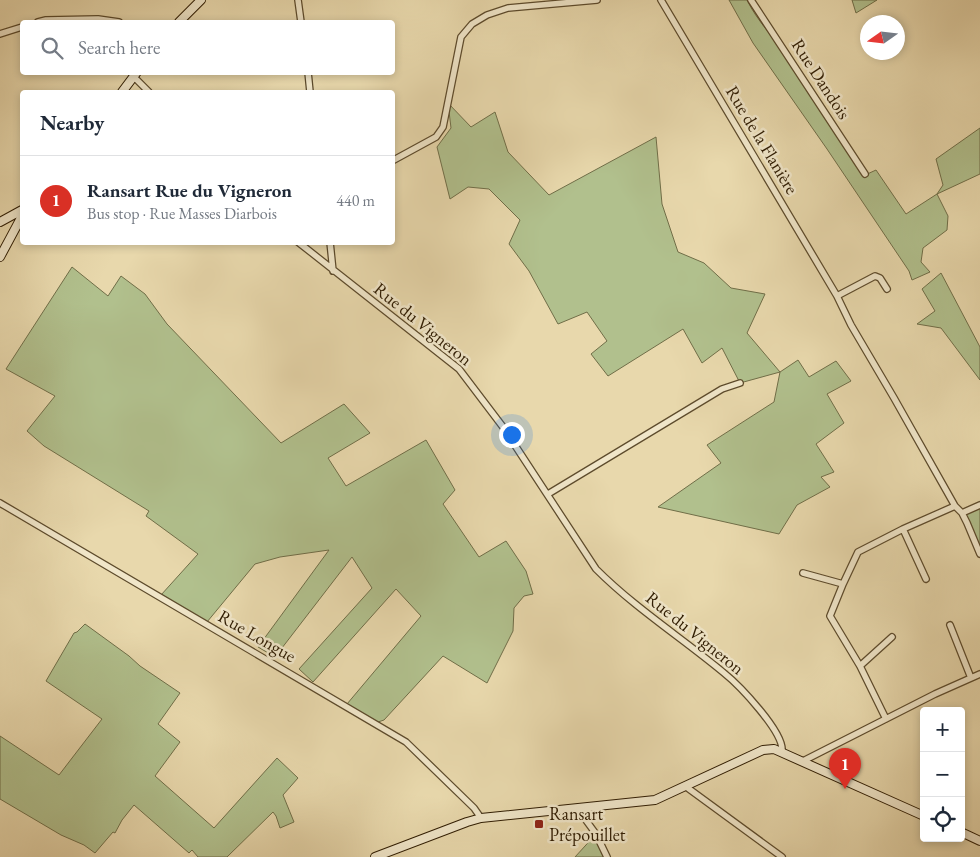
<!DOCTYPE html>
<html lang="en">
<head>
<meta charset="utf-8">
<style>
	body { margin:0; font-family:"EB Garamond",serif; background:#f2f2f3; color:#1f2937 }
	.controls { position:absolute; right:15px; bottom:15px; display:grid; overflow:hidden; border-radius:5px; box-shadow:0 2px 8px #0003 }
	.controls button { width:45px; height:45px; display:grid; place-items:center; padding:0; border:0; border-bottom:1px solid #e0e1e3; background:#fff; color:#1f2937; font:25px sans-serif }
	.compass { position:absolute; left:860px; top:15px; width:45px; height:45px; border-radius:50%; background:#fff; box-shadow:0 2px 8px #0003; rotate:256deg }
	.you { position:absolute; left:511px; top:434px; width:18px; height:18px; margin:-12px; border:4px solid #fff; border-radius:50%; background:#1a73e8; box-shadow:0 0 0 8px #1a73e833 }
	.badge { display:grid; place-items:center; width:32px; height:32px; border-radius:50%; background:#d93025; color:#fff; font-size:16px; font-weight:700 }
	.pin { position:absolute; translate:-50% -41px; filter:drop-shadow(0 1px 2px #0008) }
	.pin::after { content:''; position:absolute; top:26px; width:18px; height:15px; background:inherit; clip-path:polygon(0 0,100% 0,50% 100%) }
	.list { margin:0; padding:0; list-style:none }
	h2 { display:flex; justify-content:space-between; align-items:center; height:65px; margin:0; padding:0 20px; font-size:21px }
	h2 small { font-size:16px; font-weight:400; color:#747a83 }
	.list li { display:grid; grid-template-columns:32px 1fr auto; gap:15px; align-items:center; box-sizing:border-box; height:90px; padding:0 20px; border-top:1px solid #e0e1e3 }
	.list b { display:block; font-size:19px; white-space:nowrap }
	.list p { margin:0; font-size:16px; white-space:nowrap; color:#747a83 }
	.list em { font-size:16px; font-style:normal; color:#747a83 }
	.icon { flex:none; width:28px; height:28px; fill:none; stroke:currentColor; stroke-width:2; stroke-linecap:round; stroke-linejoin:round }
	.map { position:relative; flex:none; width:980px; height:857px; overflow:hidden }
	.search { position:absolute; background:#fff; box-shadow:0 2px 8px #0003; left:20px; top:20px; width:375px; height:55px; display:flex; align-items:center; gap:12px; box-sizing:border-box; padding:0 18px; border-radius:5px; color:#747a83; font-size:19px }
	.panel { position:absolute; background:#fff; box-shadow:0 2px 8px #0003; left:20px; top:90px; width:375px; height:155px; border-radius:5px }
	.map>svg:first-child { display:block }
	.green { fill:#b1c08d; stroke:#706e48 }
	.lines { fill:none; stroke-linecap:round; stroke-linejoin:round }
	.street-casing { stroke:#5d4b2c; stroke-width:8 }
	.secondary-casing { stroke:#2f1c02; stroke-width:10 }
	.street { stroke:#f0e6c9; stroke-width:5.5 }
	.secondary { stroke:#f0e6c9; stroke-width:8 }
	.poi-dot { fill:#8f2418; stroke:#f0e6c9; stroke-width:2 }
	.labels { text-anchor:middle; stroke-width:5; stroke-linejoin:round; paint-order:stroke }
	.street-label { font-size:18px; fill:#2f1c02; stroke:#f0e6c9 }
	.poi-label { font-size:18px; fill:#2f1c02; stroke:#f0e6c9; text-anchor:start }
</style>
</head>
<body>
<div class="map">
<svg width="980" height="857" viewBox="0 0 980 857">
	<rect width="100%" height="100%" fill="#e8d8ac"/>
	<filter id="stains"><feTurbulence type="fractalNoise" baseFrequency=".004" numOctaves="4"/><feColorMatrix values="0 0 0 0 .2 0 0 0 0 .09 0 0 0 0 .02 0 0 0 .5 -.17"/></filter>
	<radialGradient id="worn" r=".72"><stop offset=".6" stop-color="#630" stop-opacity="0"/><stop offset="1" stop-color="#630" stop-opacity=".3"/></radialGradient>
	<path class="green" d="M 729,0 L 747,0 C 757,21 774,37 786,56 C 813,96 838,136 863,176 L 876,170 L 906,214 L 937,194 L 943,185 L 936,159 L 980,128 L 980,174 L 937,194 L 948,216 L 947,230 L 923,248 L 921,262 L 930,272 L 912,280 L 909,271 L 827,149 L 753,43 Z
		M 852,0 L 877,0 L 856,13 Z
		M 448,103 L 471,127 L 495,112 L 508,152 L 549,195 L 656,137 L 662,204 L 678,252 L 704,263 L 731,288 L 765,294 L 747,333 L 780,372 L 798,360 L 809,377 L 836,361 L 851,381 L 827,394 L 844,423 L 816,444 L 834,472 L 821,477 L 830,487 L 797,505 L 779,534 L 658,507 L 721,463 L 707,445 L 774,402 L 780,372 L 740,383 L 722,348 L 702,363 L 683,329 L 608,376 L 591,354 L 607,341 L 587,312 L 558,324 L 529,271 L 509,244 L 520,220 L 489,189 L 468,187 L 450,199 L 437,147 L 451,128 Z
		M 72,267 L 108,296 L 121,276 L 145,294 L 167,324 L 281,443 L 344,404 L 370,433 L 328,458 L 346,486 L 426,440 L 455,490 L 443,504 L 479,557 L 506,541 L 526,571 L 533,594 L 524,596 L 514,608 L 513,631 L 487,683 L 443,656 L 384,720 L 378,722 L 347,704 L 421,616 L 396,589 L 313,682 L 299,669 L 372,588 L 352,557 L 275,657 L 258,647 L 329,550 L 280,557 L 255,564 L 207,622 L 161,595 L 198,554 L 146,516 L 149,511 L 44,446 L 27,431 L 55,396 L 6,369 Z
		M 941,273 L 980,347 L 980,380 L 941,328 L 917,324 L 935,311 L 922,289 Z
		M 980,505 L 980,553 L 963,512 Z
		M 85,624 L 129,656 L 140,666 L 180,693 L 158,724 L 180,742 L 155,776 L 214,828 L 277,758 L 298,778 L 283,795 L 294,822 L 280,828 L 276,816 L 273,812 L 227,857 L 198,857 L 192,850 L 189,853 L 134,805 L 122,820 L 115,833 L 113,832 L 95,853 L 84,845 L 61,835 L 0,799 L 0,736 L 59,775 L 102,719 L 46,681 L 74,633 L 77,632 Z
		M 596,834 L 606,857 L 575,857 Z"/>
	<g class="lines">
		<defs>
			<path id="street" d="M 298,0 L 301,22
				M 661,0 L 837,296 L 851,325 L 894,398 L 955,506 L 962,513 L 967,523 L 980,554
				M 751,0 L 865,174
				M 38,22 L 46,20 L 98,19 L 119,22
				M 0,34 L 22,27
				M 308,72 L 310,92
				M 134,77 L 149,92
				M 392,161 L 436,137 L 443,127 L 461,37 L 472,24 L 487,15 L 508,8 L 597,0
				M 298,242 L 459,369 L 503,427 L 596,569 C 635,608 682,638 724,673 C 739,685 784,732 782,751
				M 330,242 L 333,271
				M 837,296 L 875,276 L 880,278 L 887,289
				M 548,494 L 722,389 L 740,383
				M 0,503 L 406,742 L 474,808 L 481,818
				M 962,513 L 980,505
				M 903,529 L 926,579
				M 803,573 L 843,584 L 858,552 L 903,529 L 955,506
				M 843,584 L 830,616 L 860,666 L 886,719
				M 950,625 L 971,678
				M 860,666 L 892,637
				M 803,761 L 935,694 L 980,674
				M 685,786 L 782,857
				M 577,808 L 596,834 L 607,857"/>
			<path id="secondary" d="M 179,22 L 201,0
				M 122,92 L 137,72
				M 0,222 L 22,210
				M 0,257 L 22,216
				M 961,832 L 980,841
				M 375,857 L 467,822 L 481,818 L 655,800 L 763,750 L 774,749 L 924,816"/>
		</defs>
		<use href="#street" class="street-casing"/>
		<use href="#secondary" class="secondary-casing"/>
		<use href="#street" class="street"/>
		<use href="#secondary" class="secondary"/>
	</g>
	<rect class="poi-dot" x="534" y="819" width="10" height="10" rx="2.5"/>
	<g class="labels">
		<g class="street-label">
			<text transform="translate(821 79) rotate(57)" y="6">Rue Dandois</text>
			<text transform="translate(762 140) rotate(59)" y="6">Rue de la Flanière</text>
			<text transform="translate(423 324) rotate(39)" y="6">Rue du Vigneron</text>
			<text transform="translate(695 633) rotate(39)" y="6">Rue du Vigneron</text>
			<text transform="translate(257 636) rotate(30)" y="6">Rue Longue</text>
		</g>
		<g class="poi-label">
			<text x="549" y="820">Ransart<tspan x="549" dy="21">Prépouillet</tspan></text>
		</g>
	</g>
	<rect width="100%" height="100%" filter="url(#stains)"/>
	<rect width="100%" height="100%" fill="url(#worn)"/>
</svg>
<div class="controls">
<button>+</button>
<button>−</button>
<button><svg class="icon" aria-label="locate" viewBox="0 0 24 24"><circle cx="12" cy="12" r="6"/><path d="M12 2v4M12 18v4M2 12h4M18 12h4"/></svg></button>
</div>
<svg class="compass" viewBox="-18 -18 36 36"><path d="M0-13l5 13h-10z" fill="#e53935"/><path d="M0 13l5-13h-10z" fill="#747a83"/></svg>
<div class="you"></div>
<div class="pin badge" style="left:845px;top:789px">1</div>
<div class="search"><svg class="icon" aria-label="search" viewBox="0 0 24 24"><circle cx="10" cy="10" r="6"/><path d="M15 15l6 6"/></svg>Search here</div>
<section class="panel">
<h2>Nearby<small></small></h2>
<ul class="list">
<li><span class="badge">1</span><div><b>Ransart Rue du Vigneron</b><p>Bus stop · Rue Masses Diarbois</p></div><em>440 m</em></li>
</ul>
</section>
</div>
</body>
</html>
